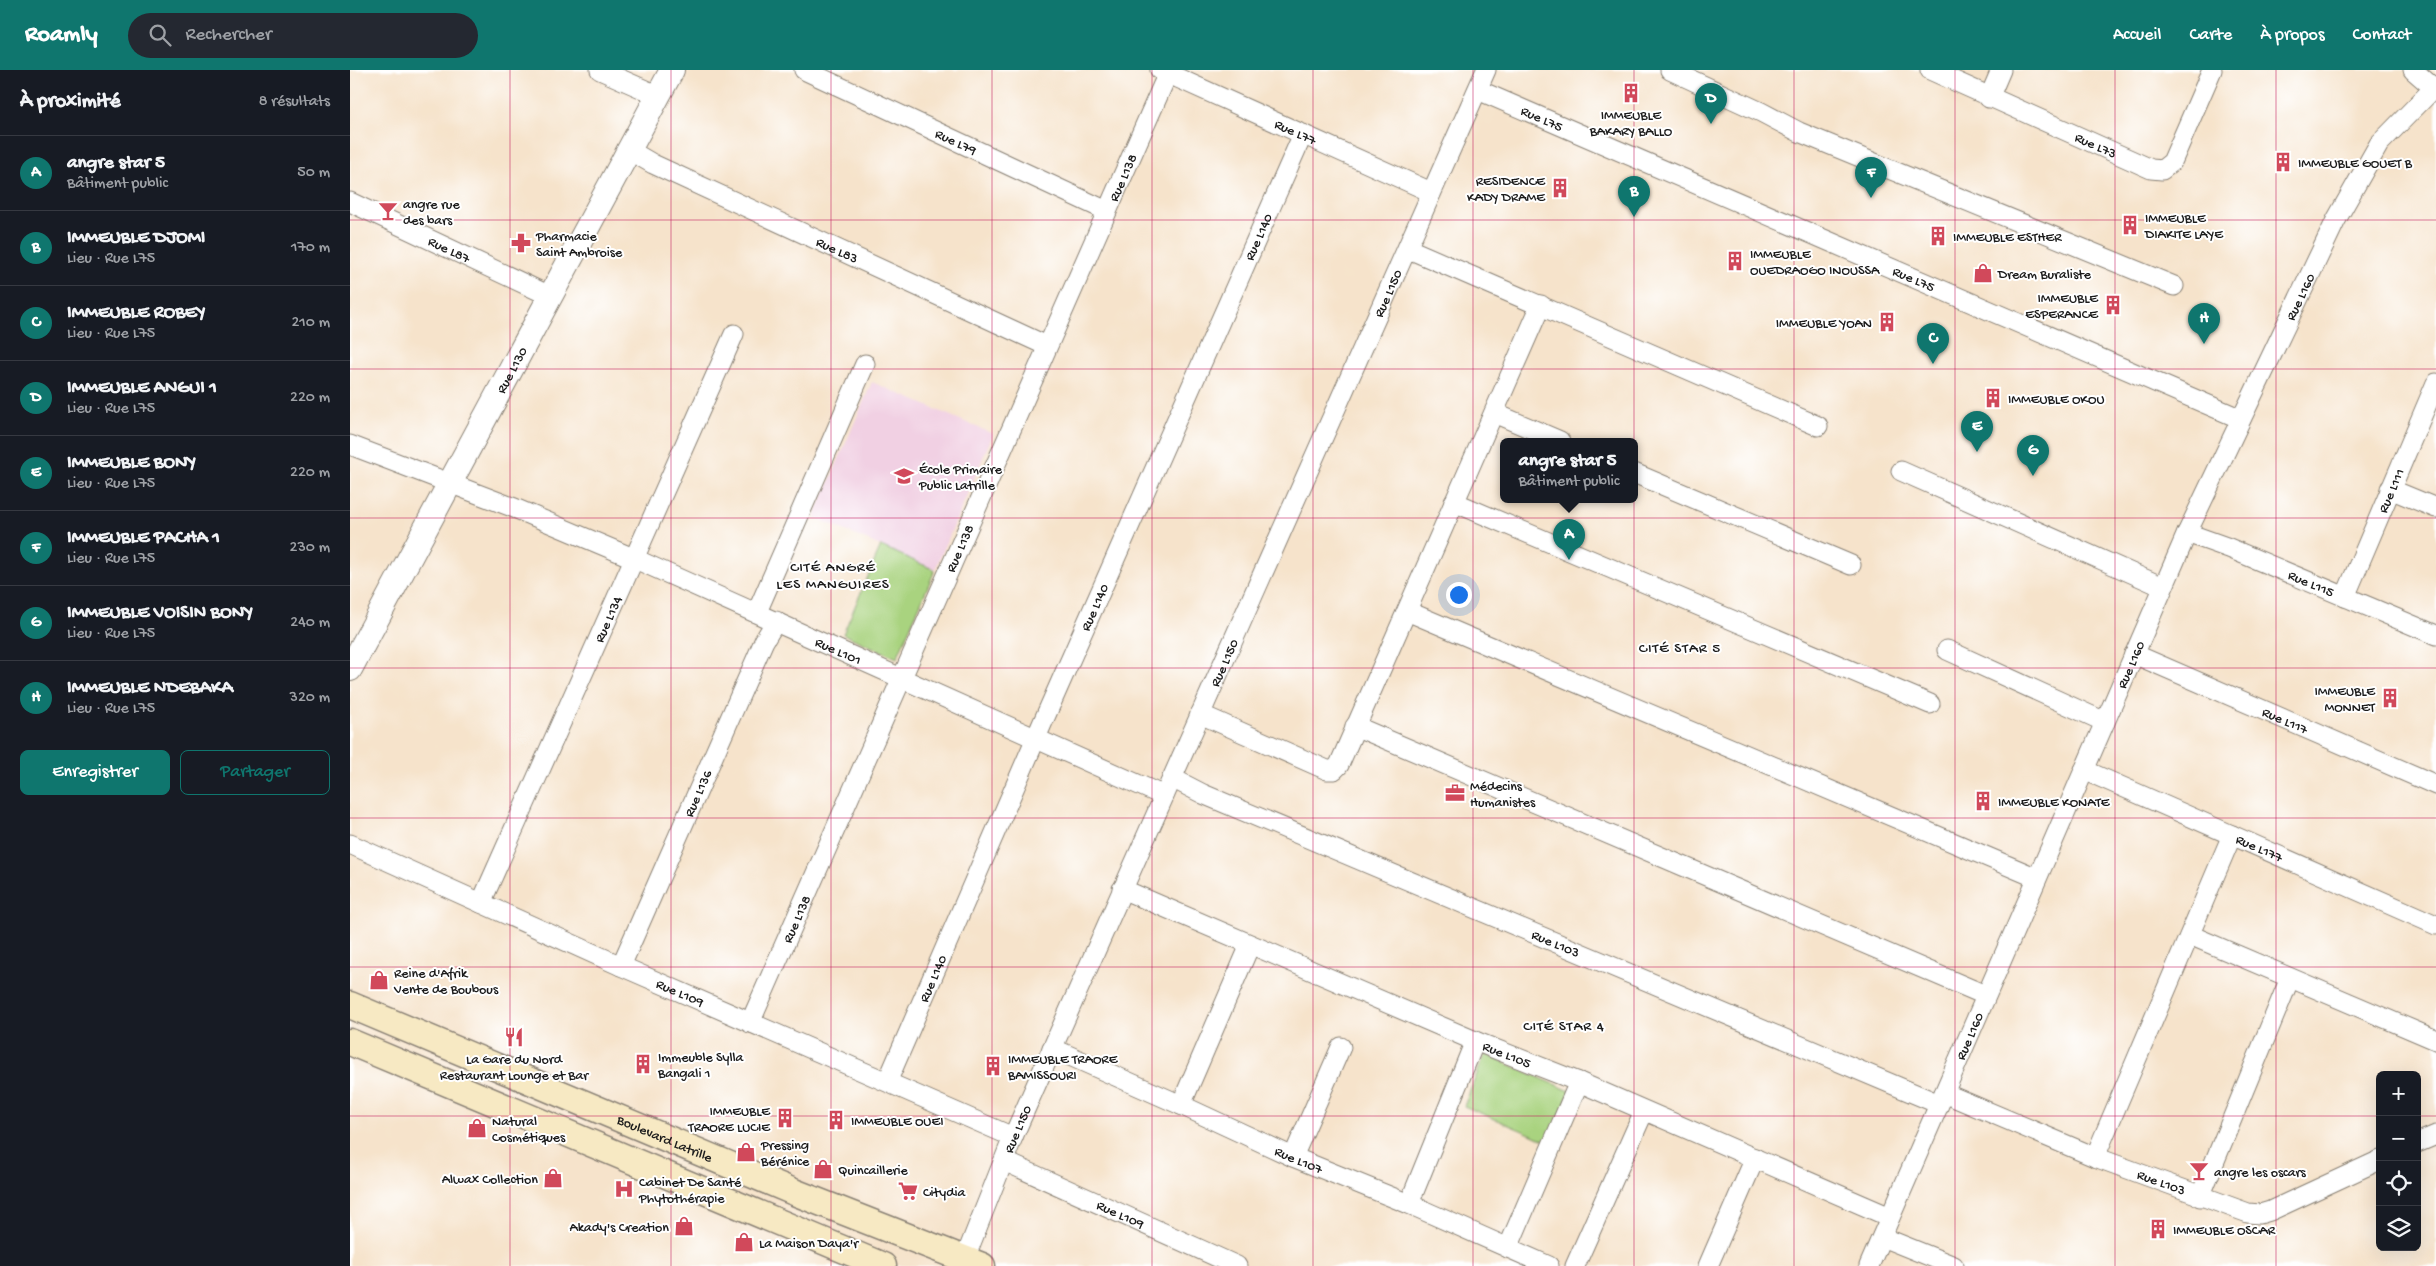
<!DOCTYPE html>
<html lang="fr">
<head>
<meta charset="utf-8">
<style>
	body { margin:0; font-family:"Gochi Hand",sans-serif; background:#242831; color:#f1f3f6 }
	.controls { position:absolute; right:15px; bottom:15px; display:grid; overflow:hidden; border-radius:8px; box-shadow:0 5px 20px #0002 }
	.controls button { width:45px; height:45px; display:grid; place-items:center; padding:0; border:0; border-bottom:1px solid #363941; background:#171b24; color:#f1f3f6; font:25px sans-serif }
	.you { position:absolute; left:1108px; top:524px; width:18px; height:18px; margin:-12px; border:4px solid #fff; border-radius:50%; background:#1a73e8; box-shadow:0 0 0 8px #1a73e833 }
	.badge { display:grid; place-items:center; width:32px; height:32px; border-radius:50%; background:#0f766e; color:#fff; font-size:16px; font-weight:700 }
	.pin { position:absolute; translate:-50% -41px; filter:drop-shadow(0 1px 2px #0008) }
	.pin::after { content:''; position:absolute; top:26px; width:18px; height:15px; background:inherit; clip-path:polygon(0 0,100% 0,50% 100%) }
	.popup { position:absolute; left:1150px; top:368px; width:138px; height:65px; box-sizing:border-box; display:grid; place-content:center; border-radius:8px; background:#171b24; filter:drop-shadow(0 1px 4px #0005); font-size:16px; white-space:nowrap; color:#9ea1a6 }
	.popup b { font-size:19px; color:#f1f3f6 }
	.popup::after { content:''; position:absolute; left:50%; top:100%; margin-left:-10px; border:10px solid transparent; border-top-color:#171b24 }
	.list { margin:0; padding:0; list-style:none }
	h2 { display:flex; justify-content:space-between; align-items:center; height:65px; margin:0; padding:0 20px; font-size:21px }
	h2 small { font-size:16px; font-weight:400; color:#9ea1a6 }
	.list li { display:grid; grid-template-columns:32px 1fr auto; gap:15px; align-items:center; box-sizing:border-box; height:75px; padding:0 20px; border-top:1px solid #363941 }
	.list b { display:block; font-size:19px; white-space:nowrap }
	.list p { margin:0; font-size:16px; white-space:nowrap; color:#9ea1a6 }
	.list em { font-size:16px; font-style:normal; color:#9ea1a6 }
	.actions { display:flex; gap:10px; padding:15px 20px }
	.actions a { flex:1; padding:11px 0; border:1px solid #0f766e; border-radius:8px; text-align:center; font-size:18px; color:#0f766e }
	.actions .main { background:#0f766e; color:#fff }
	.icon { flex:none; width:28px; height:28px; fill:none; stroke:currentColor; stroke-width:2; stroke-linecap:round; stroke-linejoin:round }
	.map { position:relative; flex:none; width:2086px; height:1196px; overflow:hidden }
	header { display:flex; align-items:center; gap:30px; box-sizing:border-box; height:70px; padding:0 25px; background:#0f766e; color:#fff }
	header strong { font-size:24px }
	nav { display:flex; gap:28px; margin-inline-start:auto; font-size:18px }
	.search { width:350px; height:45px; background:#242831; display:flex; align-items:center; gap:12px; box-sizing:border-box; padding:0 18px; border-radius:28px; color:#9ea1a6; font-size:19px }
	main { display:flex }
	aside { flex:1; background:#171b24 }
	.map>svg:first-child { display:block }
	.built { fill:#f1d0e3 }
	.green { fill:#a9d37f; stroke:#62784e }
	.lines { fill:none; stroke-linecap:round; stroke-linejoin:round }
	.minor-casing { stroke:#898074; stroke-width:21 }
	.tertiary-casing { stroke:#898074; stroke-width:26 }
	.secondary-casing { stroke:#898074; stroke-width:29 }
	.minor { stroke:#fff; stroke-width:19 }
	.tertiary { stroke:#fff; stroke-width:24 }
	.secondary { stroke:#f7e9c3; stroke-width:26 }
	.grid { fill:none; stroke:#c2185b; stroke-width:1; stroke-opacity:0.55 }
	.labels { text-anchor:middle; stroke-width:4; stroke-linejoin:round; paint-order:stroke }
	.poi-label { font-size:14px; fill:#1c1c1c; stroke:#fff; text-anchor:start }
	.street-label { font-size:14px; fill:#1c1c1c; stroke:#fff }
	.neighbourhood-label { font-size:15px; letter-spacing:1px; fill:#1c1c1c; stroke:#fff }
</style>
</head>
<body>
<header>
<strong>Roamly</strong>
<div class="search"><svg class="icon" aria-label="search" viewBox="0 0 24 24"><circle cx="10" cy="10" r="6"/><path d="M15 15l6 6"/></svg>Rechercher</div>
<nav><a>Accueil</a><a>Carte</a><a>À propos</a><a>Contact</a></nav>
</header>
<main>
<aside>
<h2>À proximité<small>8 résultats</small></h2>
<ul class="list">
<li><span class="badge">A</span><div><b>angre star 5</b><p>Bâtiment public</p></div><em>50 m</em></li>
<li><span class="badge">B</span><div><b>IMMEUBLE DJOMI</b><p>Lieu · Rue L75</p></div><em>170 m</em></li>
<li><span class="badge">C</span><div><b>IMMEUBLE ROBEY</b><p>Lieu · Rue L75</p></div><em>210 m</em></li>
<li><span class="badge">D</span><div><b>IMMEUBLE ANGUI 1</b><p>Lieu · Rue L75</p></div><em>220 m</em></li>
<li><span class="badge">E</span><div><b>IMMEUBLE BONY</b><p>Lieu · Rue L75</p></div><em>220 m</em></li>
<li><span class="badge">F</span><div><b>IMMEUBLE PACHA 1</b><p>Lieu · Rue L75</p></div><em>230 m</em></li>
<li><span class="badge">G</span><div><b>IMMEUBLE VOISIN BONY</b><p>Lieu · Rue L75</p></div><em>240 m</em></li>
<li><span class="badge">H</span><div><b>IMMEUBLE NDEBAKA</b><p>Lieu · Rue L75</p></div><em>320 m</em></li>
</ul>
<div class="actions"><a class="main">Enregistrer</a><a>Partager</a></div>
</aside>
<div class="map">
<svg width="2086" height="1196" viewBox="0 0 2086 1196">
	<rect width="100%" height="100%" fill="#fff"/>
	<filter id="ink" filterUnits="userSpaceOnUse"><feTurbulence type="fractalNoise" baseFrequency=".02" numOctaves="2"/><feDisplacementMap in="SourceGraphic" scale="10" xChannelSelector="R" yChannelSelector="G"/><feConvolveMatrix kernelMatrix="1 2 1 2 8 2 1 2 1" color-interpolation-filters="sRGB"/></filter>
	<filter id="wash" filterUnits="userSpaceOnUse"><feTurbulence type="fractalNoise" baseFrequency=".0096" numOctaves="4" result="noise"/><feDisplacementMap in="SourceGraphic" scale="20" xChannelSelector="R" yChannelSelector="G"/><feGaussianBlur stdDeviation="1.12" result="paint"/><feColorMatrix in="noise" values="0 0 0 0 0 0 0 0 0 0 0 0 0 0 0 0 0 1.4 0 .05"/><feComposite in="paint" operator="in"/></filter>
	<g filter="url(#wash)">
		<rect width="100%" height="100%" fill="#f6e3cb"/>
		<path class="built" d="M 522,312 L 643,364 L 585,500 L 464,447 Z"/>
		<path class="green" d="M 531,476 L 585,500 L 547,588 L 493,564 Z
			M 1135,984 L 1220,1021 L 1199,1072 L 1114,1036 Z"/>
	</g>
	<g filter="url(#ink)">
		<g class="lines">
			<defs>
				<g id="minor">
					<path d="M 250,0 L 309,26"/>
					<path id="s1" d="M 454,0 L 757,141"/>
					<path id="s2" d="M 810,0 L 1081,122"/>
					<path d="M 1320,0 L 1411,42 L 1449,62 L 1824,216"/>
					<path id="s3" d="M 1580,0 L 1801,99 L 1812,100 L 1822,92 L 1862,0"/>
					<path d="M 2063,0 L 2086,20"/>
					<path id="s4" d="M 1128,20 L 1891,349"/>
					<path d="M 1639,28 L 1651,0"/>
					<path id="s5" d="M 279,80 L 303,94 L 697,276"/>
					<path id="s6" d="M 0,132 L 200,226"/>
					<path d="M 1059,179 L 1468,356"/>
					<path d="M 1144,343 L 1210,371"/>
					<path id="s7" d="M 0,375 L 162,437 L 283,488 L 814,726"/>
					<path d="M 1551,401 L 1813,517"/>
					<path d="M 1284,403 L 1501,495"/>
					<path d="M 2040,419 L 2086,438"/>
					<path d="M 1104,432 L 1580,634"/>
					<path id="s8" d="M 1837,463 L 1879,478 L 2086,565"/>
					<path id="s9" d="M 1995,527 L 2086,313"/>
					<path d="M 1057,541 L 1687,808"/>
					<path d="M 407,542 L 515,294"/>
					<path d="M 1597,580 L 1755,652"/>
					<path id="s10" d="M 1784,584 L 2086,715"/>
					<path d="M 850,644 L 977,700 L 984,700 L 989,695 L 1191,235"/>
					<path d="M 1005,656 L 1635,925"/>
					<path id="s11" d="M 1734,700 L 2086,855"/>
					<path id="s12" d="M 822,708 L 853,724 L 1589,1034"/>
					<path id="s13" d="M 0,774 L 271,896 L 663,1067"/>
					<path id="s14" d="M 772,819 L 1125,971 L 1229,1012 L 1540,1147"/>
					<path id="s15" d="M 131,833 L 384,264"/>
					<path d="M 1840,865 L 2086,970"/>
					<path id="s16" d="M 271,896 L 414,571 L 426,551"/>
					<path id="s17" d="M 400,953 L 818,3"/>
					<path id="s18" d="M 702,978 L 831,1035 L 943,1087 L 1059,1134 L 1199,1196"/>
					<path id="s19" d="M 538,1010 L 692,654 L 953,64"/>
					<path id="s20" d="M 1594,1023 L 1745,1087 L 1898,1143 L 1910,1144 L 1920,1141 L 2030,1090"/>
					<path d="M 831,1035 L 900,875"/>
					<path d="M 2067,1073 L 2086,1065"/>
					<path d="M 943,1087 L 991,977"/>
					<path d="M 1745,1087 L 1882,765"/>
					<path id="s21" d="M 654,1091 L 887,1196"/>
					<path d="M 1850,1127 L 1940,908"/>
					<path d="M 1059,1134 L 1125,971"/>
					<path d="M 1532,1167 L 1604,1196"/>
					<path d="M 1158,1178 L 1229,1012"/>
					<path id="s22" d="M 612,1196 L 663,1067 L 1136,0"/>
					<path d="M 1225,1196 L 1294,1041"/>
					<path d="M 1358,1196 L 1405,1088"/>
					<path id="s23" d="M 1519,1196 L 1837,463 L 1986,150 L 2029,74 L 2086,16"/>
				</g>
				<g id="tertiary">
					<path id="s24" d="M 0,599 L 322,0"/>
				</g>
				<g id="secondary">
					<path id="s25" d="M 0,935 L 444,1122 L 632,1196"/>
					<path d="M 0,972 L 533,1196"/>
				</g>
			</defs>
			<use href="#minor" class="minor-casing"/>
			<use href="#tertiary" class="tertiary-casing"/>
			<use href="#secondary" class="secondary-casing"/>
			<use href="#minor" class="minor"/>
			<use href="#tertiary" class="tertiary"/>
			<use href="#secondary" class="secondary"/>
		</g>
	</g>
	<path class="grid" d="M 160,0 L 160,1196M 321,0 L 321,1196M 481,0 L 481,1196M 642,0 L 642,1196M 802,0 L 802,1196M 963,0 L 963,1196M 1123,0 L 1123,1196M 1284,0 L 1284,1196M 1444,0 L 1444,1196M 1605,0 L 1605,1196M 1765,0 L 1765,1196M 1926,0 L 1926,1196M 0,150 L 2086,150M 0,299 L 2086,299M 0,448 L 2086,448M 0,598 L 2086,598M 0,748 L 2086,748M 0,897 L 2086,897M 0,1046 L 2030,1046M 2067,1046 L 2086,1046"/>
	<defs>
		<symbol id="building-bare" viewBox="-9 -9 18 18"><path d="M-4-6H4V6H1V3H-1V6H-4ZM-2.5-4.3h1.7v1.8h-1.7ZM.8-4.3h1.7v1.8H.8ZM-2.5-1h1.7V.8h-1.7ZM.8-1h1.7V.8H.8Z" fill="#d1495b" stroke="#fff" stroke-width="2.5" paint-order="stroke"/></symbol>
		<symbol id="bar-bare" viewBox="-9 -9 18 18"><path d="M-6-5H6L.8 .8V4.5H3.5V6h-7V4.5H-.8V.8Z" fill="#d1495b" stroke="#fff" stroke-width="2.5" paint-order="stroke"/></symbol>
		<symbol id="pharmacy-bare" viewBox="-9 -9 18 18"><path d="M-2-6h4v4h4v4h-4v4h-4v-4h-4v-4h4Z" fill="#d1495b" stroke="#fff" stroke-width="2.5" paint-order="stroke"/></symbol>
		<symbol id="shop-bare" viewBox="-9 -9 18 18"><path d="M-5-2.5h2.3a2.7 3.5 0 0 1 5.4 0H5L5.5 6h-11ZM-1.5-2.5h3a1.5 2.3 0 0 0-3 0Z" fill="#d1495b" stroke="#fff" stroke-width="2.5" paint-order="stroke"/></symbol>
		<symbol id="school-bare" viewBox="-9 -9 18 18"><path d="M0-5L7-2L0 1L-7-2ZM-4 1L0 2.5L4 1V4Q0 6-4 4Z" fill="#d1495b" stroke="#fff" stroke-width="2.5" paint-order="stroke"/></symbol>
		<symbol id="office-bare" viewBox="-9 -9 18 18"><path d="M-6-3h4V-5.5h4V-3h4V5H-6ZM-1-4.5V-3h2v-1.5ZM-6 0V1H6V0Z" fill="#d1495b" stroke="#fff" stroke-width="2.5" paint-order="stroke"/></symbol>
		<symbol id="restaurant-bare" viewBox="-9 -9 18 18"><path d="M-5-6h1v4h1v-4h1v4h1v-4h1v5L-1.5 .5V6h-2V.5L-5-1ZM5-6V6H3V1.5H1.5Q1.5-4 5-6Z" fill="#d1495b" stroke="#fff" stroke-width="2.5" paint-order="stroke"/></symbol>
		<symbol id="hospital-bare" viewBox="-9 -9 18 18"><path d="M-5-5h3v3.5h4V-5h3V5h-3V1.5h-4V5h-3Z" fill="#d1495b" stroke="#fff" stroke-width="2.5" paint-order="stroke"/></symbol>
		<symbol id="supermarket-bare" viewBox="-9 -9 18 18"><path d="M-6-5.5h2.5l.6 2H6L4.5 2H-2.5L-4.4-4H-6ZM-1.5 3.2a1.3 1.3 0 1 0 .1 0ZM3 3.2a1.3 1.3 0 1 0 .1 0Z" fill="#d1495b" stroke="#fff" stroke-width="2.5" paint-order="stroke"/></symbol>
	</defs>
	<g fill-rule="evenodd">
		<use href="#building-bare" x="1267" y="9" width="28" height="28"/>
		<use href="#building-bare" x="1919" y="78" width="28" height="28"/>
		<use href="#building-bare" x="1196" y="104" width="28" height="28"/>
		<use href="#bar-bare" x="24" y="127" width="28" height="28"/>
		<use href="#building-bare" x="1766" y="141" width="28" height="28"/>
		<use href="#building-bare" x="1574" y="152" width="28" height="28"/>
		<use href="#pharmacy-bare" x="157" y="159" width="28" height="28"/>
		<use href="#building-bare" x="1371" y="177" width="28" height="28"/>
		<use href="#shop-bare" x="1619" y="189" width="28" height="28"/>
		<use href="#building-bare" x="1749" y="221" width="28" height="28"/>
		<use href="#building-bare" x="1523" y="238" width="28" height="28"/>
		<use href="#building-bare" x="1629" y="314" width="28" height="28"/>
		<use href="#school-bare" x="540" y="392" width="28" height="28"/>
		<use href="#building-bare" x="2026" y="614" width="28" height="28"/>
		<use href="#office-bare" x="1091" y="709" width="28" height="28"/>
		<use href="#building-bare" x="1619" y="717" width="28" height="28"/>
		<use href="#shop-bare" x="15" y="896" width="28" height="28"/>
		<use href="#restaurant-bare" x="150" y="953" width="28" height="28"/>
		<use href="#building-bare" x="279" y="980" width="28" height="28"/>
		<use href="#building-bare" x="629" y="982" width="28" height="28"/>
		<use href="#building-bare" x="421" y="1034" width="28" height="28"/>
		<use href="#building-bare" x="472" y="1036" width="28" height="28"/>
		<use href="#shop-bare" x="113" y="1044" width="28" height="28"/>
		<use href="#shop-bare" x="382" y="1068" width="28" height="28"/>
		<use href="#shop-bare" x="459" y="1085" width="28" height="28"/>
		<use href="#bar-bare" x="1835" y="1087" width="28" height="28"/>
		<use href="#shop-bare" x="189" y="1094" width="28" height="28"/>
		<use href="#hospital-bare" x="260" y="1105" width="28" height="28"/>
		<use href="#supermarket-bare" x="544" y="1107" width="28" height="28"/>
		<use href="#shop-bare" x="320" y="1142" width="28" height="28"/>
		<use href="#building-bare" x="1794" y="1145" width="28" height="28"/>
		<use href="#shop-bare" x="380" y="1158" width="28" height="28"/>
	</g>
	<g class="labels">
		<g class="poi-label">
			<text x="1281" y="49" text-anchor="middle">IMMEUBLE<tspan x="1281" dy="16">BAKARY BALLO</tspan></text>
			<text x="1948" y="97">IMMEUBLE GOUET B</text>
			<text x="1195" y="115" text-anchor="end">RESIDENCE<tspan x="1195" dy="16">KADY DRAME</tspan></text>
			<text x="53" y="138">angre rue<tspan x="53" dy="16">des bars</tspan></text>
			<text x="1795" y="152">IMMEUBLE<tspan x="1795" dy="16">DIAKITE LAYE</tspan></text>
			<text x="186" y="170">Pharmacie<tspan x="186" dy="16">Saint Ambroise</tspan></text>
			<text x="1603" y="171">IMMEUBLE ESTHER</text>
			<text x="1400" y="188">IMMEUBLE<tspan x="1400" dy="16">OUEDRAOGO INOUSSA</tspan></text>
			<text x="1648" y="208">Dream Buraliste</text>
			<text x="1748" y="232" text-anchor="end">IMMEUBLE<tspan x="1748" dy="16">ESPERANCE</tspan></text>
			<text x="1522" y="257" text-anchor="end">IMMEUBLE YOAN</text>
			<text x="1658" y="333">IMMEUBLE OKOU</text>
			<text x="569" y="403">École Primaire<tspan x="569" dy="16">Public Latrille</tspan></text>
			<text x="2025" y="625" text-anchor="end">IMMEUBLE<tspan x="2025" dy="16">MONNET</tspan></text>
			<text x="1120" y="720">Médecins<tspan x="1120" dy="16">Humanistes</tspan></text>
			<text x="1648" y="736">IMMEUBLE KONATE</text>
			<text x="44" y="907">Reine d'Afrik<tspan x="44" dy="16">Vente de Boubous</tspan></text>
			<text x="308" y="991">Immeuble Sylla<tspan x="308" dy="16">Bangali 1</tspan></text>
			<text x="164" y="993" text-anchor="middle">La Gare du Nord<tspan x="164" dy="16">Restaurant Lounge et Bar</tspan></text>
			<text x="658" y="993">IMMEUBLE TRAORE<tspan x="658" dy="16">BAMISSOURI</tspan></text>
			<text x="420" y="1045" text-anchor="end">IMMEUBLE<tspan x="420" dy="16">TRAORE LUCIE</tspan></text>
			<text x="142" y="1055">Natural<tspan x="142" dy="16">Cosmétiques</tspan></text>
			<text x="501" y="1055">IMMEUBLE OUEI</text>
			<text x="411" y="1079">Pressing<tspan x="411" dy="16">Bérénice</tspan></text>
			<text x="488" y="1104">Quincaillerie</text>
			<text x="1864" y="1106">angre les oscars</text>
			<text x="188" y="1113" text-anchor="end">Alwax Collection</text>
			<text x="289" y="1116">Cabinet De Santé<tspan x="289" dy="16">Phytothérapie</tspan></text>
			<text x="573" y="1126">Citydia</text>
			<text x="319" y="1161" text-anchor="end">Akady's Creation</text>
			<text x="1823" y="1164">IMMEUBLE OSCAR</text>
			<text x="409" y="1177">La Maison Daya'r</text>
		</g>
		<g class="street-label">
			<text dy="5" stroke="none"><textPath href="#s4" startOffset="70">Rue L75</textPath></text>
			<text dy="5" stroke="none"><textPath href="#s2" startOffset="149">Rue L77</textPath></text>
			<text dy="5" stroke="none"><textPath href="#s1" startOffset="168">Rue L79</textPath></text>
			<text dy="5" stroke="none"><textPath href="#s3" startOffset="182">Rue L73</textPath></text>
			<text dy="5" stroke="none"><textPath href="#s17" startOffset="924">Rue L138</textPath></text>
			<text dy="5" stroke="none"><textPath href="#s19" startOffset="921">Rue L140</textPath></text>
			<text dy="5" stroke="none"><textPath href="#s6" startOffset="110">Rue L87</textPath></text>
			<text dy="5" stroke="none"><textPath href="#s5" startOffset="231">Rue L83</textPath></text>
			<text dy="5" stroke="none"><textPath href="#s4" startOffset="475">Rue L75</textPath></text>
			<text dy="5" stroke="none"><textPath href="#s22" startOffset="1062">Rue L150</textPath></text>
			<text dy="5" stroke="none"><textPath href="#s23" startOffset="1061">Rue L160</textPath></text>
			<text dy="5" stroke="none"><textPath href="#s24" startOffset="340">Rue L130</textPath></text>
			<text dy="5" stroke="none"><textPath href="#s9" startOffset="116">Rue L111</textPath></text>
			<text dy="5" stroke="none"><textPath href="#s17" startOffset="519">Rue L138</textPath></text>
			<text dy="5" stroke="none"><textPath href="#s8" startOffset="134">Rue L115</textPath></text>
			<text dy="5" stroke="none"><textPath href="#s19" startOffset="516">Rue L140</textPath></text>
			<text dy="5" stroke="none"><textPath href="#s15" startOffset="311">Rue L134</textPath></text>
			<text dy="5" stroke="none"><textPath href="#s7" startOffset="530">Rue L101</textPath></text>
			<text dy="5" stroke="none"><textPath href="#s22" startOffset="658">Rue L150</textPath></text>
			<text dy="5" stroke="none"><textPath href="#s23" startOffset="656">Rue L160</textPath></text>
			<text dy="5" stroke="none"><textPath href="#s10" startOffset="165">Rue L117</textPath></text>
			<text dy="5" stroke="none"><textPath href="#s16" startOffset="189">Rue L136</textPath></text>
			<text dy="5" stroke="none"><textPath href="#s11" startOffset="192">Rue L177</textPath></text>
			<text dy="5" stroke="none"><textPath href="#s17" startOffset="114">Rue L138</textPath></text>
			<text dy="5" stroke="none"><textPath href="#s12" startOffset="418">Rue L103</textPath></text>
			<text dy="5" stroke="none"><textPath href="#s19" startOffset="111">Rue L140</textPath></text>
			<text dy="5" stroke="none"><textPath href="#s13" startOffset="362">Rue L109</textPath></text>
			<text dy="5" stroke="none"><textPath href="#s23" startOffset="251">Rue L160</textPath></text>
			<text dy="5" stroke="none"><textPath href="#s14" startOffset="419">Rue L105</textPath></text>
			<text dy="5" stroke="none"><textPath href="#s22" startOffset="148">Rue L150</textPath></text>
			<text dy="5" stroke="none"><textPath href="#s25" startOffset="342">Boulevard Latrille</textPath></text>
			<text dy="5" stroke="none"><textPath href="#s18" startOffset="271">Rue L107</textPath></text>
			<text dy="5" stroke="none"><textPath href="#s20" startOffset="235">Rue L103</textPath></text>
			<text dy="5" stroke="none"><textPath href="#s21" startOffset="128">Rue L109</textPath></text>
		</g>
		<g class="neighbourhood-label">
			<text x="483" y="501">CITÉ ANGRÉ<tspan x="483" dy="17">LES MANGUIRES</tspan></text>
			<text x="1330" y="582">CITÉ STAR 5</text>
			<text x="1214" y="960">CITÉ STAR 4</text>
		</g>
	</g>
</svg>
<div class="controls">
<button>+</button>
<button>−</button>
<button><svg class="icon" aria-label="locate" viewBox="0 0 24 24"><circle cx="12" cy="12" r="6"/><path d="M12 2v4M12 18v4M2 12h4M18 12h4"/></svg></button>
<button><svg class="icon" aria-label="layers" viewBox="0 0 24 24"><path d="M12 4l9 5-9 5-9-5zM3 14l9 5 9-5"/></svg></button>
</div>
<div class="you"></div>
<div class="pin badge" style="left:1219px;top:490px">A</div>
<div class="popup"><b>angre star 5</b>Bâtiment public</div>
<div class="pin badge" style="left:1284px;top:147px">B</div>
<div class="pin badge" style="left:1583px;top:294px">C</div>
<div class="pin badge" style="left:1361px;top:54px">D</div>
<div class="pin badge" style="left:1627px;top:382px">E</div>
<div class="pin badge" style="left:1521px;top:128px">F</div>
<div class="pin badge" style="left:1683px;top:406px">G</div>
<div class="pin badge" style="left:1854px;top:274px">H</div>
</div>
</main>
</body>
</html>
